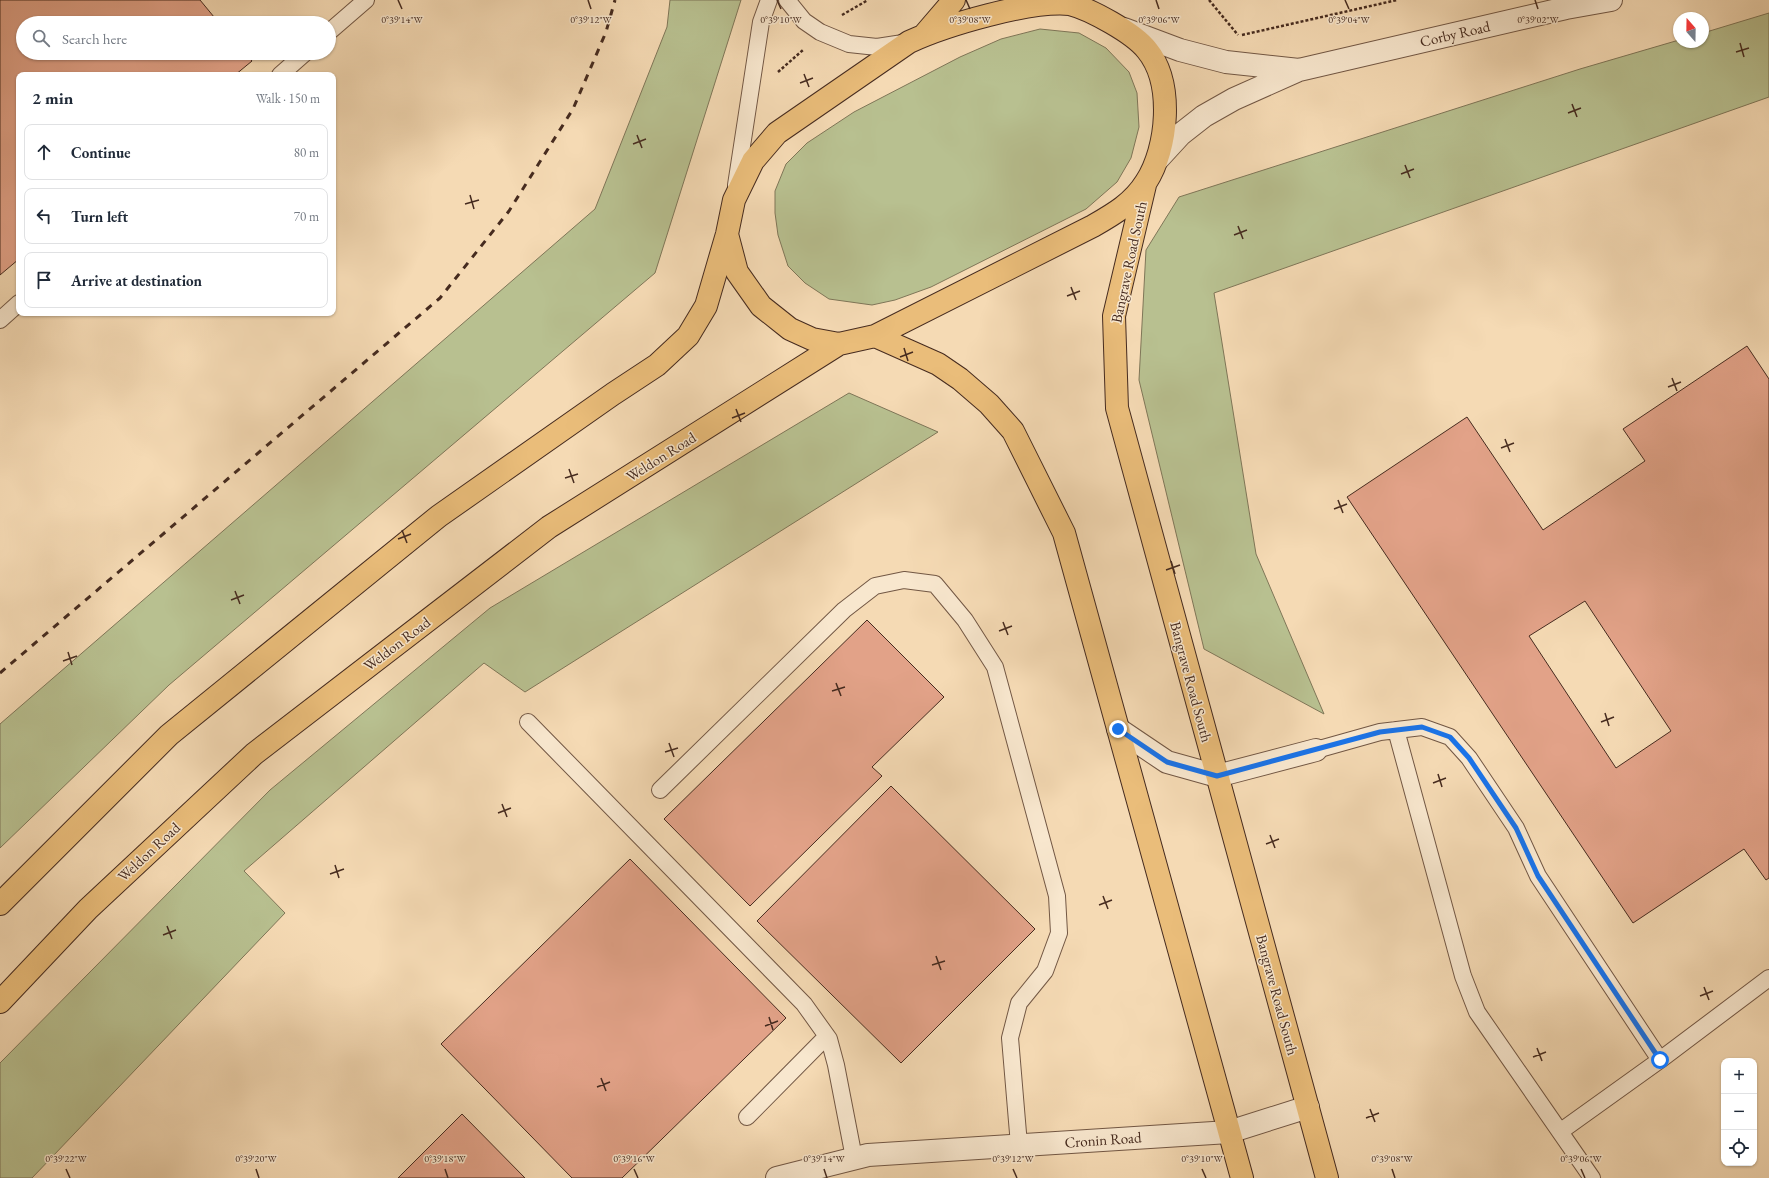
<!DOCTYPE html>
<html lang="en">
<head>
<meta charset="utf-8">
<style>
	body { margin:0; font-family:"EB Garamond",serif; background:#f2f2f3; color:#1f2937 }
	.controls { position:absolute; right:12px; bottom:12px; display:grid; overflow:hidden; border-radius:8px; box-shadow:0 1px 3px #0004 }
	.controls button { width:36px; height:36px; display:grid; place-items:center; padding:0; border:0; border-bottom:1px solid #e0e1e3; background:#fff; color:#1f2937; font:20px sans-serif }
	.compass { position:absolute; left:1673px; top:12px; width:36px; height:36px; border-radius:50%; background:#fff; box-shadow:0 1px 3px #0004; rotate:340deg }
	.stop { position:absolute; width:12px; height:12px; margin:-9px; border:3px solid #1a73e8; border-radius:50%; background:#fff }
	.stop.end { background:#1a73e8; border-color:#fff; box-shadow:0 1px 4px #0008 }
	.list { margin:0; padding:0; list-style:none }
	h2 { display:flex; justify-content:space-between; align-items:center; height:52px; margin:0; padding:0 16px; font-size:17px }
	h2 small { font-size:13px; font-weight:400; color:#747a83 }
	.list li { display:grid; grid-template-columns:26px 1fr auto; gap:12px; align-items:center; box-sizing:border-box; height:56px; margin:0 8px 8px; padding:0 8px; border:1px solid #e0e1e3; border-radius:8px }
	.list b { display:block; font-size:15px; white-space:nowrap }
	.list em { font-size:13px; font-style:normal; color:#747a83 }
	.icon { flex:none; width:22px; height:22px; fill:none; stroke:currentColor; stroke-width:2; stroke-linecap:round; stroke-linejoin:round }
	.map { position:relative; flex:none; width:1769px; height:1178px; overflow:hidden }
	.search { position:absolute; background:#fff; box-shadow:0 1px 3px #0004; left:16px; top:16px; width:320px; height:44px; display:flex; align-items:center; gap:10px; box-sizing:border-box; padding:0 14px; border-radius:22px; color:#747a83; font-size:15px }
	.panel { position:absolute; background:#fff; box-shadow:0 1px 3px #0004; left:16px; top:72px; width:320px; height:244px; border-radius:8px }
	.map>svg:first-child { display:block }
	.green { fill:#b8c090; stroke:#7f7658 }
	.building { fill:#e2a288; stroke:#462b1f; fill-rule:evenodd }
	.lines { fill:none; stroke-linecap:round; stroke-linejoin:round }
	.service-casing { stroke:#725744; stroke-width:18 }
	.minor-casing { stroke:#725744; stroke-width:24 }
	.tertiary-casing { stroke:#725744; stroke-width:24 }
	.trunk-casing { stroke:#462b1f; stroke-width:24 }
	.path { stroke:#462b1f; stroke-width:2.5; stroke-dasharray:3 2; stroke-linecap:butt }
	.service { stroke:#f8e7ce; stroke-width:16 }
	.minor { stroke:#f8e7ce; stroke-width:22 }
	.tertiary { stroke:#f8e7ce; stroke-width:22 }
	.trunk { stroke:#eabd7a; stroke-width:22 }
	.rail { stroke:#462b1f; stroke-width:3; stroke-dasharray:7 7; stroke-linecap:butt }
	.route { stroke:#1a73e8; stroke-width:5 }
	.ticks { fill:none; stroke:#462b1f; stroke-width:1.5 }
	.labels { text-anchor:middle; stroke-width:3; stroke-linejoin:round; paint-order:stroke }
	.street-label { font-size:15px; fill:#462b1f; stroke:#f8e7ce }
	.ticks-label { font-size:10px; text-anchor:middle; fill:#462b1f; stroke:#f8e7ce; stroke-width:3; stroke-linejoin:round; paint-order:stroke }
</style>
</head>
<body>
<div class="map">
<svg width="1769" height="1178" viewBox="0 0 1769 1178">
	<rect width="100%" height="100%" fill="#f5dab4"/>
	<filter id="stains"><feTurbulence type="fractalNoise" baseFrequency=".005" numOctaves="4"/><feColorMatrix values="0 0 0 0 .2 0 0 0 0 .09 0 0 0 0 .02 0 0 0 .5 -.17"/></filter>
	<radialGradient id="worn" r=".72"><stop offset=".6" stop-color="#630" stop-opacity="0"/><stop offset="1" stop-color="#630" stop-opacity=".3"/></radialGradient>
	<path class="green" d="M 670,0 L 741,0 L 655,273 L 169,685 L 0,848 L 0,724 L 595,209 L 667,27 Z
		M 1769,13 L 1769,97 L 1214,293 L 1256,554 L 1324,714 L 1204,649 L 1139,380 L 1146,250 L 1179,197 L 1580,69 L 1679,40 L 1679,42 L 1703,42 L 1703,33 Z
		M 1040,29 L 1079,33 L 1106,48 L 1129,72 L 1137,93 L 1139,127 L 1131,158 L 1117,182 L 1086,209 L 931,287 L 895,300 L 872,305 L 829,299 L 805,283 L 788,266 L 778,235 L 775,213 L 775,191 L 786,164 L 807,143 L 854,112 L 960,57 L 1001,39 Z
		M 849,393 L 938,432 L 525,692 L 484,663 L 244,871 L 285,913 L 32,1178 L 0,1178 L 0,1063 L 270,790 L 490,608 Z"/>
	<path class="building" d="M 0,0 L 200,0 L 219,23 L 23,23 L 23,53 L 245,53 L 252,61 L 235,75 L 19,75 L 19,259 L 0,275 Z
		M 1747,346 L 1769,379 L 1769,878 L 1766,880 L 1744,849 L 1633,923 L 1347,497 L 1467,417 L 1543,530 L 1645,461 L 1623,429 ZM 1585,601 L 1671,731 L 1616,768 L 1529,636 Z
		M 867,620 L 944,697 L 872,767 L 882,776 L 750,906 L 664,819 Z
		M 891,786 L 1035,929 L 901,1063 L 757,921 Z
		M 630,859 L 786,1018 L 622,1178 L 572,1178 L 441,1044 Z
		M 462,1114 L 525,1178 L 398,1178 Z"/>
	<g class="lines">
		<defs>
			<path id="service" d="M 787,0 L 804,21 L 820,32 L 849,44 L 877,47 L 903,43
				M 329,32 L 366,0
				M 280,75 L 305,53
				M 736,185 L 761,22 L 769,0
				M 0,320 L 19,303
				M 528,722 L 804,1004 L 829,1039 L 836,1065 L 854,1158
				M 1396,730 L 1463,976 L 1477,1012 L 1592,1178
				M 1316,750 L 1380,732 L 1422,727 L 1450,737 L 1469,758 L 1516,828 L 1538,876 L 1660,1060
				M 660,790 L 844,610 L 875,586 L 904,580 L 935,584 L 965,620 L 995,667 L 1057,896 L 1059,933 L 1045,971 L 1019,1003 L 1010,1038 L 1019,1145
				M 747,1117 L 827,1036
				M 1561,1131 L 1660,1060 L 1769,978"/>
			<path id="minor" d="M 1118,729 L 1167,762 L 1217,776 L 1316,750
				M 777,1178 L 868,1155 L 1229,1132 L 1308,1107"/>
			<path id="tertiary" d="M 1124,29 L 1180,50 L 1226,62 L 1299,70
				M 1158,159 L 1181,134 L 1204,116 L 1234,99 L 1299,70 L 1566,8 L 1611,0"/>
			<path id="trunk" d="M 924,35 L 954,0
				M 1145,185 L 1114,316 L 1117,408 L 1327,1178
				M 875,336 L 938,364 L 960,379 L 989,404 L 1013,431 L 1064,533 L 1242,1178
				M 0,904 L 169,735 L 439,516 L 613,394 L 657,365 L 688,336 L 706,306 L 727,234 L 734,200 L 753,161 L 777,133 L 909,42 C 946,25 1030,0 1070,4 C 1090,9 1134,33 1147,50 C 1174,83 1168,148 1146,182 C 1133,203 1114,214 1093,226 L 875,336 L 839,344 L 812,339 L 790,329 L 761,306 L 737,272 L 727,234
				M 0,1002 L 88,909 L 254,754 L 549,527 L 839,344"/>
		</defs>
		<use href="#service" class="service-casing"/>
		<use href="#minor" class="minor-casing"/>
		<use href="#tertiary" class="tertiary-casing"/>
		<use href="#trunk" class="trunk-casing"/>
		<path class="path" d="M 1209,0 L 1238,35
			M 842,15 L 868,0
			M 1242,35 L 1397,0
			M 778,72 L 803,50"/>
		<use href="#service" class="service"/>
		<use href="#minor" class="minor"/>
		<use href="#tertiary" class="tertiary"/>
		<use href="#trunk" class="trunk"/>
		<path class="rail" d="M 0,673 L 440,298 L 509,211 L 573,109 L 606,32 L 615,0"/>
	</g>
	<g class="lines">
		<path class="route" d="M 1118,729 L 1167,762 L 1217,776 L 1380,732 L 1422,727 L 1450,737 L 1469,758 L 1516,828 L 1538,876 L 1660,1060"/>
	</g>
	<path class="ticks" d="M 398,0 L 402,9M 588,0 L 591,9M 777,0 L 781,9M 966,0 L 970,9M 1156,0 L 1159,9M 1345,0 L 1349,9M 1535,0 L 1538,9M 1740,43 L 1744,57M 1736,52 L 1749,48M 804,74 L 809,87M 800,83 L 813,78M 1572,104 L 1577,117M 1568,113 L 1581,108M 637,135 L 642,148M 633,144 L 646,139M 1405,165 L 1410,178M 1401,174 L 1414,169M 470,195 L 474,209M 465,204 L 479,200M 1238,226 L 1243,239M 1234,235 L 1247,230M 1071,287 L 1076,300M 1067,296 L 1080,291M 904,348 L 908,361M 900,357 L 913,352M 1672,378 L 1677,391M 1668,387 L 1681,382M 736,409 L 741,422M 732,418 L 745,413M 1505,439 L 1510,452M 1501,448 L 1514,443M 569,469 L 574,483M 565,478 L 578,474M 1338,500 L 1343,513M 1334,509 L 1347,504M 402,530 L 407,543M 398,539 L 411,534M 1171,561 L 1175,574M 1166,570 L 1180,565M 235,591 L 240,604M 231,600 L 244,595M 1003,622 L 1008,635M 999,631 L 1012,626M 68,652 L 72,665M 63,661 L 77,656M 836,683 L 841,696M 832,691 L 845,687M 1605,713 L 1609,726M 1601,722 L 1614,717M 669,743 L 674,757M 665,752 L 678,748M 1438,774 L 1442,787M 1433,783 L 1446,778M 502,804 L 507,817M 498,813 L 511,808M 1270,835 L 1275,848M 1266,844 L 1279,839M 335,865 L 339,878M 330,874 L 344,869M 1103,896 L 1108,909M 1099,905 L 1112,900M 167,926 L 172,939M 163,935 L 176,930M 936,956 L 941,970M 932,965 L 945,961M 1704,987 L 1709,1000M 1700,996 L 1713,991M 769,1017 L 773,1030M 765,1026 L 778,1021M 1537,1048 L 1542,1061M 1533,1057 L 1546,1052M 601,1078 L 606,1091M 597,1087 L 610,1082M 1370,1109 L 1375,1122M 1366,1118 L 1379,1113M 66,1169 L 70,1178M 256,1169 L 259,1178M 445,1169 L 448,1178M 634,1169 L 638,1178M 824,1169 L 827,1178M 1013,1169 L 1017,1178M 1202,1169 L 1206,1178M 1392,1169 L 1395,1178M 1581,1169 L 1585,1178"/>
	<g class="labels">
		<g class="street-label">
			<text transform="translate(1455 34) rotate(-13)" y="5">Corby Road</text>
			<text transform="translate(1129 262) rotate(-78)" y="5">Bangrave Road South</text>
			<text transform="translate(661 457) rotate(-32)" y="5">Weldon Road</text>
			<text transform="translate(397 644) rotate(-37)" y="5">Weldon Road</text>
			<text transform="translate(1191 682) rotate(75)" y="5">Bangrave Road South</text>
			<text transform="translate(149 852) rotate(-43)" y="5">Weldon Road</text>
			<text transform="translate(1277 995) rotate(75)" y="5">Bangrave Road South</text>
			<text transform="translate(1103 1140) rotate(-4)" y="5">Cronin Road</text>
		</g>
	</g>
	<g class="ticks-label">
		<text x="402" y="23">0°39'14"W</text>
		<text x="591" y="23">0°39'12"W</text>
		<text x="781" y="23">0°39'10"W</text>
		<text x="970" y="23">0°39'08"W</text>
		<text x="1159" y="23">0°39'06"W</text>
		<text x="1349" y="23">0°39'04"W</text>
		<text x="1538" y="23">0°39'02"W</text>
		<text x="66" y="1162">0°39'22"W</text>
		<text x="256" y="1162">0°39'20"W</text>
		<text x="445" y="1162">0°39'18"W</text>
		<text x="634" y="1162">0°39'16"W</text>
		<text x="824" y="1162">0°39'14"W</text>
		<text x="1013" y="1162">0°39'12"W</text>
		<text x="1202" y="1162">0°39'10"W</text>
		<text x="1392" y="1162">0°39'08"W</text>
		<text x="1581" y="1162">0°39'06"W</text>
	</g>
	<rect width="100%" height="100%" filter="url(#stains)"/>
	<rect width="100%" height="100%" fill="url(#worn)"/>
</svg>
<div class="controls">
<button>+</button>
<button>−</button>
<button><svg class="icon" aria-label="locate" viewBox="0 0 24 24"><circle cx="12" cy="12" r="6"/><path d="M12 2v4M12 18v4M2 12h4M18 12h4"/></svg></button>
</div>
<svg class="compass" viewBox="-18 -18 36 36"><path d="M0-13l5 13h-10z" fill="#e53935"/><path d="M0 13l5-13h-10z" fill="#747a83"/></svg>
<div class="stop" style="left:1660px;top:1060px"></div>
<div class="stop end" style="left:1118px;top:729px"></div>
<div class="search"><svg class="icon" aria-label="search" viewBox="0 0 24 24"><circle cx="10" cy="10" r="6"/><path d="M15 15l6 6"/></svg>Search here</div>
<section class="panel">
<h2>2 min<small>Walk · 150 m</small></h2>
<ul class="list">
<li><svg class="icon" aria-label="ahead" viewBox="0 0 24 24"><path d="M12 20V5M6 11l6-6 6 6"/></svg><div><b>Continue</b></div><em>80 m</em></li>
<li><svg class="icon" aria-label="left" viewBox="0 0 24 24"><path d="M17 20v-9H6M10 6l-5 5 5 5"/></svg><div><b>Turn left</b></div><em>70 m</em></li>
<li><svg class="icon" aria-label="arrive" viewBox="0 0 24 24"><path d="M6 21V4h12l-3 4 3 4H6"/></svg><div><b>Arrive at destination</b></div></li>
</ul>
</section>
</div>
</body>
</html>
